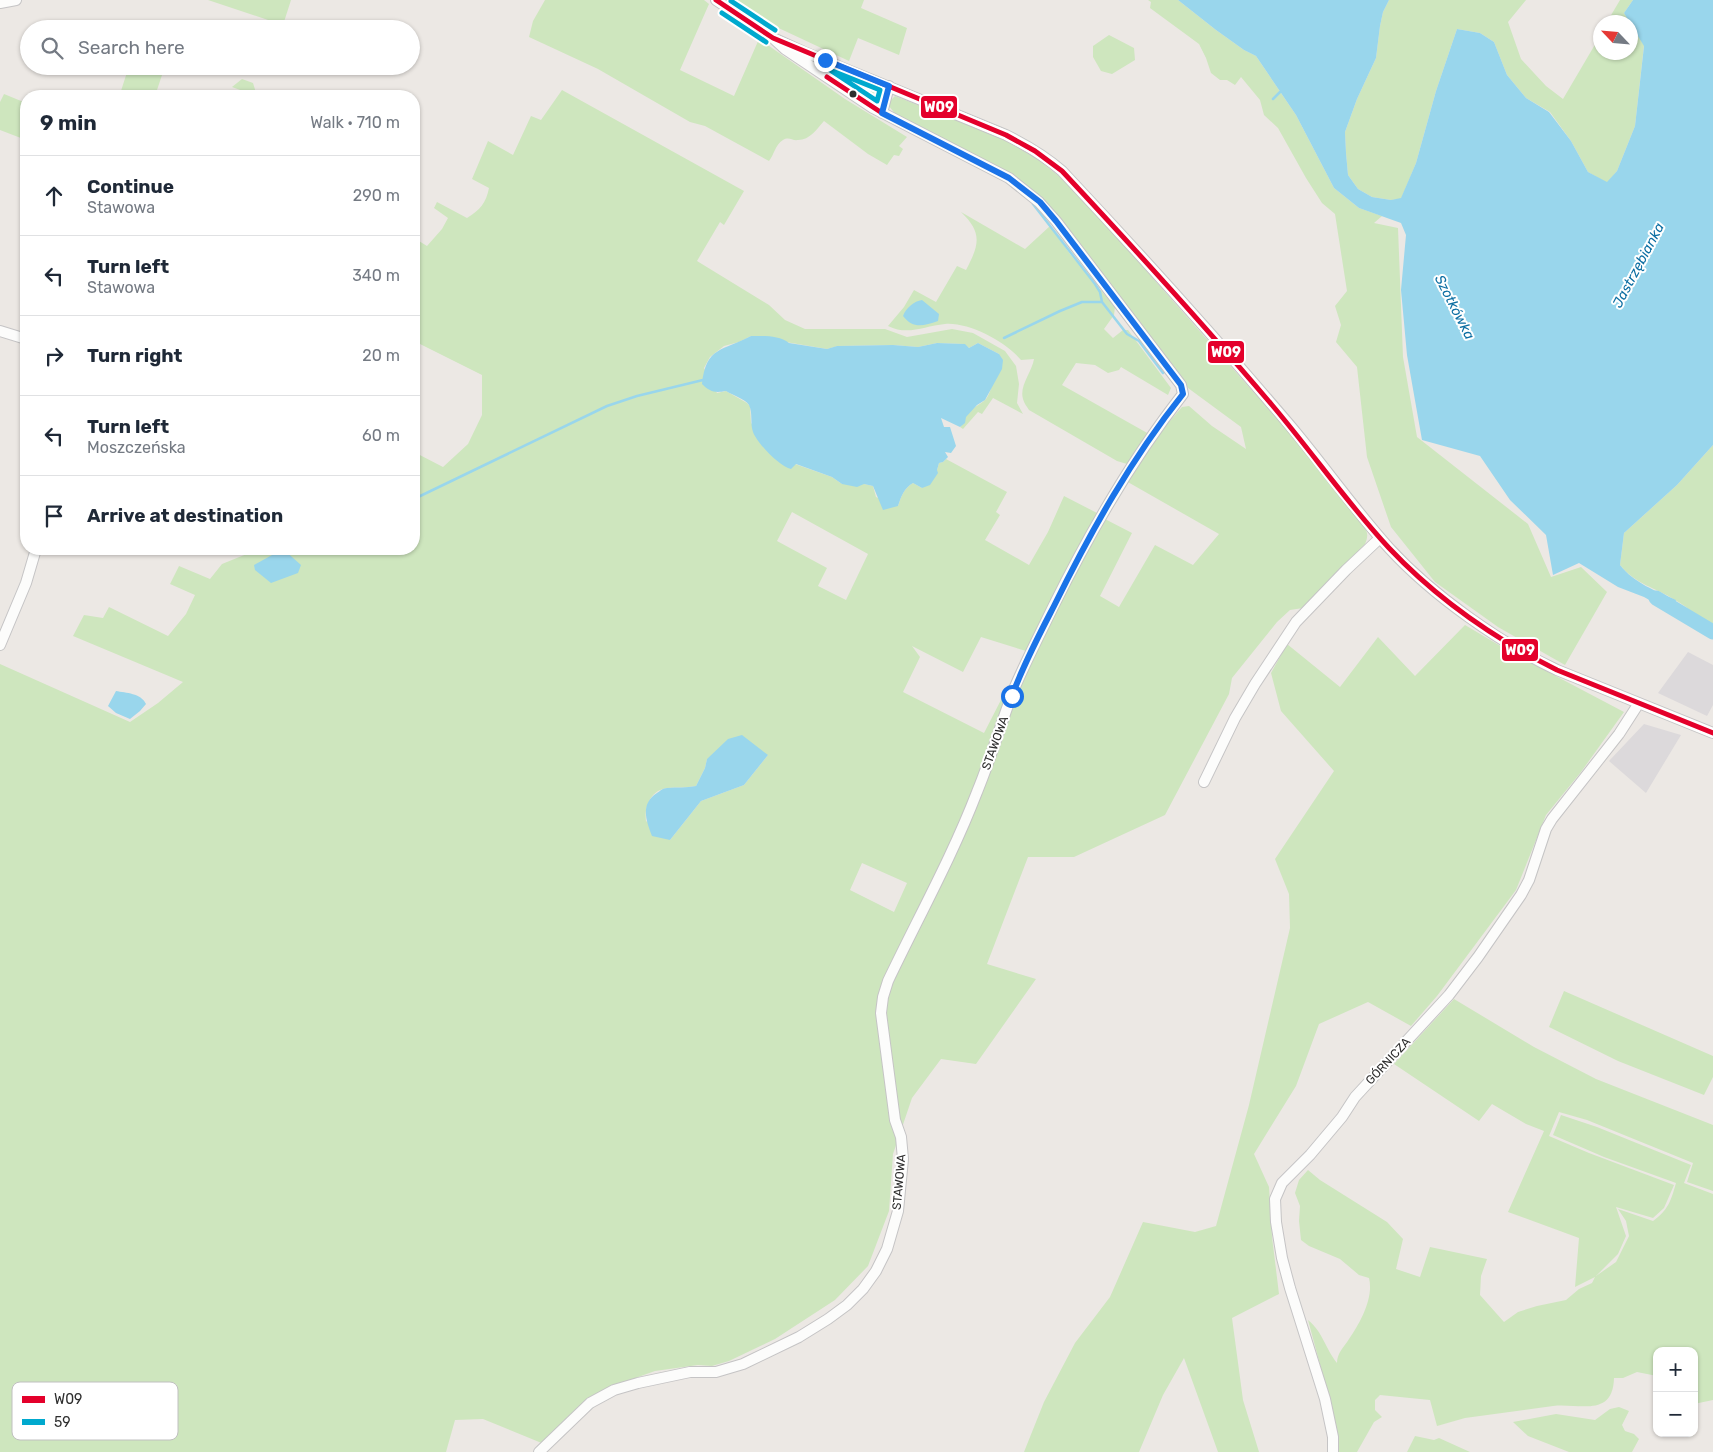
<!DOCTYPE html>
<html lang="en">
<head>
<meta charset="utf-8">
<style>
	body { margin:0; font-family:Rubik,sans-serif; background:#f2f2f3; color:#1f2937 }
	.controls { position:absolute; right:15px; bottom:15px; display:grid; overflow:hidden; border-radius:10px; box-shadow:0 1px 4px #0004 }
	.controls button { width:45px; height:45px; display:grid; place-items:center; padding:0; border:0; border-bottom:1px solid #e0e1e3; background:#fff; color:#1f2937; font:25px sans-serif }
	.compass { position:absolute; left:1593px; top:15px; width:45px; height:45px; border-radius:50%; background:#fff; box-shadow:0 1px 4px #0004; rotate:296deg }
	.stop { position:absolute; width:15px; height:15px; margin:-11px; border:4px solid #1a73e8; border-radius:50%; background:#fff }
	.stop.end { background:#1a73e8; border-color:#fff; box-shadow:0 1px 5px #0008 }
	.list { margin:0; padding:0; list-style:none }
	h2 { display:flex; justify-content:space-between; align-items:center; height:65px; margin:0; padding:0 20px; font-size:21px }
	h2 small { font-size:16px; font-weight:400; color:#747a83 }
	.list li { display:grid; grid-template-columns:32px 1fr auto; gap:15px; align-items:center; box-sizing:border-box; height:80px; padding:0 20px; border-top:1px solid #e0e1e3 }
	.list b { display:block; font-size:19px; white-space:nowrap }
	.list p { margin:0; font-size:16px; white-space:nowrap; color:#747a83 }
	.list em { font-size:16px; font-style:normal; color:#747a83 }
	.icon { flex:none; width:28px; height:28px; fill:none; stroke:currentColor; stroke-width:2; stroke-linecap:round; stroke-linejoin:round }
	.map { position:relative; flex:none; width:1713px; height:1452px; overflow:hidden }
	.search { position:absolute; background:#fff; box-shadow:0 1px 4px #0004; left:20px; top:20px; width:400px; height:55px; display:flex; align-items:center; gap:12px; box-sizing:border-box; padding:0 18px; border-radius:28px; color:#747a83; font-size:19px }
	.panel { position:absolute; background:#fff; box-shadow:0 1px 4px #0004; left:20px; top:90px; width:400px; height:465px; border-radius:20px }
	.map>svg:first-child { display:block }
	.industrial { fill:#dcd9db }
	.green { fill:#cee6be; fill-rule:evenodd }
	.water { fill:#99d6ec }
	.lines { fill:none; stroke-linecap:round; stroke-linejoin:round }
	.stream { stroke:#99d6ec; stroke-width:2.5 }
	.river { stroke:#99d6ec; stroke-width:15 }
	.minor-casing { stroke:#c5c4c5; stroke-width:12 }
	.minor { stroke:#fcfcfb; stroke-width:10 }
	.bus-1-casing { stroke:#fff; stroke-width:9 }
	.bus-2-casing { stroke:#fff; stroke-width:9 }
	.bus-1 { stroke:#e4002b; stroke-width:5 }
	.bus-2 { stroke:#00a9ce; stroke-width:5 }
	.route { stroke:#1a73e8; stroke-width:6 }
	.bus-dot { fill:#2e2e2e; stroke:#fff; stroke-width:2 }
	.labels { text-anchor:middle; stroke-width:4; stroke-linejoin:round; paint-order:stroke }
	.street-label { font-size:12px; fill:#2e2e2e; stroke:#fff }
	.water-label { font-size:14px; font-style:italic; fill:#0d6fa3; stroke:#fff }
	.key { fill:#fff; stroke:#c0c0c0; stroke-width:1 }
	.key-label { font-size:14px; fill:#2e2e2e }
	.line-badge { stroke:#fff; stroke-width:2 }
	.badge-label { font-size:14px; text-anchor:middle; font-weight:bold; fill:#fff }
</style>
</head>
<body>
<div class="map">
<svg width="1713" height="1452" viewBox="0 0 1713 1452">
	<rect width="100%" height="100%" fill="#ece8e4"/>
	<path class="industrial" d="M 1688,652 L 1713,665 L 1713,705 L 1707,716 L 1658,693 Z
		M 1644,724 L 1681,735 L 1646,793 L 1609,761 Z"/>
	<path class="green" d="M 208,0 L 291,0 L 283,25 Z
		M 545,0 L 704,0 L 709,4 L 680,70 L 734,96 L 759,39 L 845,99 L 907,137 L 899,146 L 903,149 L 899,156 L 894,155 L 887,165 L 868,154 L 824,121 C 817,129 810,140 798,140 C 792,141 789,136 783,140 C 775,145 774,155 769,161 L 705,126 L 690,122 L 598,69 L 529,37 L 533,21 Z
		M 732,0 L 864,0 L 861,8 L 907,28 L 899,55 L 858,38 L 849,61 L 757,18 Z
		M 1148,0 L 1178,0 L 1216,30 L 1244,50 L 1256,56 L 1296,115 L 1334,188 L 1359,208 L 1382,216 L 1374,223 L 1398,228 L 1403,357 L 1417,437 L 1528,524 L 1551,577 L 1581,567 L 1607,592 L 1565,665 L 1498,627 L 1435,582 L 1391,527 L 1367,457 L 1357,367 L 1336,342 L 1341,325 L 1335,306 L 1347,291 L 1335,214 L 1322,203 L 1306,178 L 1278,128 L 1264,115 L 1260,100 L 1241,77 L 1235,85 L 1227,80 L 1220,80 L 1211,73 L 1206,58 L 1199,44 L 1150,8 L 1151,2 Z
		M 1389,0 L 1526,0 L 1508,22 L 1521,59 L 1546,86 L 1563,99 L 1600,36 L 1600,52 L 1630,52 L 1631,23 L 1644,45 L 1635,126 L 1617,171 L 1607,183 L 1588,172 L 1571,141 L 1550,112 L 1526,98 L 1507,75 L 1494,42 L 1480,33 L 1457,29 L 1436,91 L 1416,163 L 1401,199 L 1391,200 L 1372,197 L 1358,189 L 1348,175 L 1346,153 L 1345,132 L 1357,99 L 1376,58 L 1380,26 L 1383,12 Z
		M 1620,0 L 1633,0 L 1624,13 L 1630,22 L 1607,22 Z
		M 1109,35 L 1134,48 L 1135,60 L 1112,74 L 1101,71 L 1093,57 L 1093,46 Z
		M 129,66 L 147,66 L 163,72 L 155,96 L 127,96 L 120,94 Z
		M 833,70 L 879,87 L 881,91 L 879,99 L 876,102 L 871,102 L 828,73 L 828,71 Z
		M 242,79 L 253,83 L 257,96 L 232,87 Z
		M 562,90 L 744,191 L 724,225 L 720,222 L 697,261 L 769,305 L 785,320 L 805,329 L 885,329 L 907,337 L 952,329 L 973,333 L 1005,351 L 1016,366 L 1019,384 L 1017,403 L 1023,414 L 993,398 L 982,414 L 978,412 L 963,429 L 960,427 C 964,423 963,422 965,417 C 969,409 980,405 986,399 C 993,390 996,365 999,354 L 978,343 L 969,348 L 964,344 L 937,343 L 918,347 L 893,345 L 838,346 L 827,349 L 751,336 L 739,342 L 724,346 L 710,357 L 704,368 L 717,393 L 726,391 L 747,403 L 750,406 L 751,423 L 795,464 L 832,477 L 842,484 L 864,484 L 873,486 L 876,497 L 898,506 C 901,497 904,488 913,483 L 922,488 L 937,470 L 939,463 L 943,462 L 946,459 L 1007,492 L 996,512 L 1000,515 L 985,540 L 1029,565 L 1048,532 L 1064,496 L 1097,513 L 1026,651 L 981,637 L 963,672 L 912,646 L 920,657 L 903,692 L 984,733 L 1003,696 L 1008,697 L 1017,692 L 1062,596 L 1103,518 L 1132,533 L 1100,596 L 1119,607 L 1155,545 L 1193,565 L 1219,534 L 1126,481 L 1155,438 L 1182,407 L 1189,406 L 1212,426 L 1246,449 L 1241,427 L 1188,388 L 1056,214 L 1036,193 L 896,115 L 889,106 L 891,100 L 895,96 L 1003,139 L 1036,158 L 1060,177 L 1089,206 L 1287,430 L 1359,520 C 1366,530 1370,532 1365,544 L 1303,608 L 1290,610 L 1277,622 L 1232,678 L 1229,694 L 1165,815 L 1074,857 L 1028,857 L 987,964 L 1036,979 L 976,1064 L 941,1059 L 912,1098 L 893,1154 L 889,1211 L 868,1266 L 835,1300 L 775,1339 L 729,1361 L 712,1366 L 698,1365 L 655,1371 L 610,1387 L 544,1444 L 483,1419 L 455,1420 L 446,1452 L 0,1452 L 0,664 L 130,722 L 158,703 L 183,682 L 73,636 L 84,615 L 103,618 L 109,607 L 168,636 L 186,614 L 195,595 L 170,584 L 179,566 L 210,579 L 222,564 L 259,549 L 414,549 L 414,452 L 443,467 L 468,444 L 482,415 L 482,375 L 414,341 L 414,238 L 427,246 L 442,229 L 448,218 L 434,208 L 437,202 L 467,218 C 480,210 486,203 489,188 L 472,179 L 488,141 L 513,155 L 531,116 L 541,120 ZM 792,512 L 868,554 L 846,600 L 818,586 L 827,568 L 777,541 ZM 768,755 L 744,785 L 701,801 L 670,840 L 646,821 C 644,807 651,790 667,788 C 677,787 686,788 696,786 L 705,768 L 707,759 ZM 862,863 L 907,883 L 894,912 L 850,890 Z
		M 4,94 L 26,103 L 26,140 L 0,130 L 0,102 Z
		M 961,212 L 1025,249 L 1050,226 L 1070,254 L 1115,307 L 1114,315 L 1104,329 L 1113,338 L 1123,330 L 1128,330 L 1171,388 L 1168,395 L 1121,367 L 1119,370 L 1108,373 L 1095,365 L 1076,363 L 1062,385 L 1149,434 L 1127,464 L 1117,461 L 1029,410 C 1027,407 1024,403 1023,399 C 1019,386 1032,372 1034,359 L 1021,360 C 1006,342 969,322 945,324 C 924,326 908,336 888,326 L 904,307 L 914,290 L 936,302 L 957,266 L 966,270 C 979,245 983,233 961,212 Z
		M 1713,445 L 1713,627 C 1699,620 1689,607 1675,600 C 1655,587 1636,585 1620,565 L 1624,533 L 1677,485 Z
		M 1465,625 L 1514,654 L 1624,712 L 1581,772 L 1546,815 L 1516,890 L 1437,996 L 1411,1026 L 1368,1002 L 1319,1024 L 1296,1086 L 1254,1154 L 1269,1187 L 1272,1237 L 1279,1294 L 1232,1318 L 1243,1400 L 1259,1452 L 1218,1452 L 1184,1358 L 1163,1395 L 1139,1452 L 1024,1452 L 1044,1402 L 1075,1343 L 1110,1297 L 1143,1222 L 1195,1232 L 1216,1226 L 1249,1105 L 1290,928 L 1289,894 L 1275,859 L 1334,771 L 1281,711 L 1271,673 L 1287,644 L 1340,687 L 1378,637 L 1415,676 Z
		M 1564,991 L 1713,1056 L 1713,1077 L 1704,1095 L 1618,1061 L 1549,1027 Z
		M 1454,999 L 1534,1047 L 1596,1079 L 1713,1125 L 1713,1191 L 1687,1182 L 1693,1163 L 1587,1120 L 1559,1112 L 1549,1136 L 1589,1153 L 1674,1185 L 1664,1208 L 1653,1218 L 1616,1207 L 1626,1236 L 1618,1254 L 1596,1276 L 1616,1262 L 1629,1236 L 1626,1221 L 1618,1209 L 1653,1221 C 1668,1210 1671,1201 1676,1183 L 1604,1157 L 1553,1135 L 1561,1115 L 1597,1127 L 1691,1165 L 1684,1183 L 1713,1194 L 1713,1400 L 1694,1404 L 1694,1351 L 1657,1351 L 1657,1376 L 1637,1372 L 1623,1378 L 1614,1378 C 1613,1418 1579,1403 1553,1406 L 1465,1418 L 1437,1426 L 1430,1400 L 1380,1395 L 1375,1400 L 1375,1410 L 1382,1417 L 1374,1422 L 1357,1452 L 1339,1452 L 1336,1424 L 1308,1320 C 1323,1332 1325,1348 1337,1363 C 1337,1353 1344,1347 1349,1339 C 1360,1323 1374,1298 1369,1278 L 1359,1275 L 1340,1259 L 1309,1246 L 1301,1240 L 1299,1221 L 1300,1206 L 1295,1193 L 1299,1180 L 1308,1170 L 1320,1180 L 1387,1222 L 1403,1239 L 1396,1269 L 1420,1277 L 1430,1247 L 1487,1259 L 1481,1276 L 1480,1295 L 1504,1322 L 1518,1312 L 1537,1306 L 1566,1300 L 1579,1289 L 1592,1283 L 1595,1277 L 1575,1287 L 1579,1238 L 1508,1212 L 1544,1131 L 1526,1124 L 1492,1104 L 1479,1121 L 1394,1064 Z
		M 1619,1407 L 1629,1411 L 1622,1425 L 1625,1431 L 1634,1434 L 1639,1439 L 1632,1452 L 1569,1452 L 1528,1436 L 1513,1422 L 1556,1414 L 1595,1420 L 1610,1409 Z
		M 1415,1436 L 1434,1440 L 1439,1438 L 1470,1452 L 1407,1452 Z"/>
	<path class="water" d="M 1178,0 L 1389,0 L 1383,12 L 1380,26 L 1376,58 L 1357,99 L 1345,132 L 1346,153 L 1348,175 L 1358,189 L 1372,197 L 1391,200 L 1401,198 L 1416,163 L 1436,91 L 1457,29 L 1480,33 L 1494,42 L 1507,75 L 1526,98 L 1549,112 L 1571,141 L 1588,172 L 1607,182 L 1617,171 L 1635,126 L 1644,46 L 1624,13 L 1633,0 L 1713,0 L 1713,445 L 1677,485 L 1624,533 L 1620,565 C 1634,583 1656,591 1676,600 L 1671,612 L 1644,597 L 1618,587 L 1579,563 L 1553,575 L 1546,535 L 1510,500 L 1480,456 L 1422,440 L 1407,355 L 1401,290 L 1406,235 L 1401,223 L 1359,208 L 1334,188 L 1296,115 L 1256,56 L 1244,50 L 1216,30 Z
		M 922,300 L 939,314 L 938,321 C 923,326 913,329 903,316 C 906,308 914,301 922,300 Z
		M 751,336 C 763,336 779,335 789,343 L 827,349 L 837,346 L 893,345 L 918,347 L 937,343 L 965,344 L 969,348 L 978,343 L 999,354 L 1003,360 L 1002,369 L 985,400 L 977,405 L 966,417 L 965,423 L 960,427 L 941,418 L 944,427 L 950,427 L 956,446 L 951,453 L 945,452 L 948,457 L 943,462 L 939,463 L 937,470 L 938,473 L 930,485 L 922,488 L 913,483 C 904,488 901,497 898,506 L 883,510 L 873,486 L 864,484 L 857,487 L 842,484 L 832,477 L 796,464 L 791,469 C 780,467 757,443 753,432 C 750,424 753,413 749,405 C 745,399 732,395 726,391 C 715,393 710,392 702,384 C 706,346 723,351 751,336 Z
		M 283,549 L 301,565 L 298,573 L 271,583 L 255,570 L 254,565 Z
		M 116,691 C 126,693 141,693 146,704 L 140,711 L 130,719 L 116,713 L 108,706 Z
		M 742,735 L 768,755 L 744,785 L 701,801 L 670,840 L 652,836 C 646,820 640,804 657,793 C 660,791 663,788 667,788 C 677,787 686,788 696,786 L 705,768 L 707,759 L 728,739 Z"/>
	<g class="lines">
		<path class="stream" d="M 1273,99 L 1280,92
			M 1102,302 L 1127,334 L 1139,341 L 1163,373
			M 1004,338 L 1060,311 L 1082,302 L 1102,302 L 1100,292 L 1095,284 L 1033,204
			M 414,499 L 607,406 L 637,396 L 703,380"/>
		<path class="river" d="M 1656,598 L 1713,632"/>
		<defs>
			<path id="minor" d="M 716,0 L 773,38 L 804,52 L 1006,135 C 1026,145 1045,156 1062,171 C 1139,253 1214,336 1287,422 C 1322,463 1353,508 1389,548 C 1432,595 1500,643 1557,670 L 1713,733
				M 0,3 L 16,0
				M 882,113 L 889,86
				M 0,331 L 26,339
				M 0,645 L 26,583 L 36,549
				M 1204,782 L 1235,718 L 1255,684 L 1296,622 L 1346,570 L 1380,538
				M 539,1452 L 590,1403 L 614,1390 L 638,1383 L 690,1372 L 716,1372 L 743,1364 L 799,1337 L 828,1319 L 847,1305 L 863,1289 L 876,1271 L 887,1249 L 898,1211 L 903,1159 L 901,1137 L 895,1120 L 881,1013 L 883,997 L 888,981 C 918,918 952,857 977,792 C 991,758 1001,723 1014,689 C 1026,661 1040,634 1053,607 C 1090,532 1131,460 1183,394 L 1181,385 L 1056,221 L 1039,202 L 1009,178 L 873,108 L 785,49 L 773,38
				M 1333,1452 L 1333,1437 L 1325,1399 L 1290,1288 L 1282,1258 L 1276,1222 L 1275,1199 L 1282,1183 L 1310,1155 L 1342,1117 L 1355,1097 L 1449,995 L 1478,957 L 1521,895 L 1529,880 L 1546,829 L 1552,819 L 1619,734 L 1639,703"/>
		</defs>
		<use href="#minor" class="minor-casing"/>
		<use href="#minor" class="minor"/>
		<defs>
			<path id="bus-1" d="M 716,0 L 773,38 L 1006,135 L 1035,151 L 1062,171 C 1134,248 1204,325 1272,405 C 1312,452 1347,503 1389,548 C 1437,599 1495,639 1557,670 L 1713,733
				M 827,77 L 882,113"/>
			<path id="bus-2" d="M 731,1 L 775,30
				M 722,13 L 766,42
				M 830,70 L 880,90 L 877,101 Z"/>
		</defs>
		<use href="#bus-1" class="bus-1-casing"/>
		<use href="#bus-2" class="bus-2-casing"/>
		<use href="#bus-1" class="bus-1"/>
		<use href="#bus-2" class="bus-2"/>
	</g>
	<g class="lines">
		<path class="route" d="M 825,60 L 889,86 L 882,113 L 1009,178 L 1040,202 L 1056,221 L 1181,385 L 1183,394 C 1131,459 1091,531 1054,606 C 1039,635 1023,665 1012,696"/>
	</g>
	<circle class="bus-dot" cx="853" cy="94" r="4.5"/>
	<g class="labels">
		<g class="street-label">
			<text transform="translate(995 743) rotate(-70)" y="4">STAWOWA</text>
			<text transform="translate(1388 1061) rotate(-47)" y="4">GÓRNICZA</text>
			<text transform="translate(899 1182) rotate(-85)" y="4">STAWOWA</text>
		</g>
		<g class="water-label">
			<text transform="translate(1638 265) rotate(-62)" y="5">Jastrzębianka</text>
			<text transform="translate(1455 307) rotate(63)" y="5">Szotkówka</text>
		</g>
	</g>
	<rect x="12" y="1382" width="166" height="58" rx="8" class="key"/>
	<rect x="22" y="1396" width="23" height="7" fill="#e4002b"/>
	<rect x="22" y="1419" width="23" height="6" fill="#00a9ce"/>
	<g class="key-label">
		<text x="54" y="1404">W09</text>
		<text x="54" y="1427">59</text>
	</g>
	<g class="line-badge">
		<rect x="920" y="95" width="38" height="24" rx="5" fill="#e4002b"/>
		<rect x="1207" y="340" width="38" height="24" rx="5" fill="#e4002b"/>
		<rect x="1501" y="638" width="38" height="24" rx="5" fill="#e4002b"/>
	</g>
	<g class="badge-label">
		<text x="939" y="112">W09</text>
		<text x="1226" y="357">W09</text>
		<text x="1520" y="655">W09</text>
	</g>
</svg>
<div class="controls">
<button>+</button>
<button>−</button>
</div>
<svg class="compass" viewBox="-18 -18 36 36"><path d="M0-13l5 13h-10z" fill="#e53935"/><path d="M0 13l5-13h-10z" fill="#747a83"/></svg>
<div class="stop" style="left:1012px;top:696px"></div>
<div class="stop end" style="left:825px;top:60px"></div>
<div class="search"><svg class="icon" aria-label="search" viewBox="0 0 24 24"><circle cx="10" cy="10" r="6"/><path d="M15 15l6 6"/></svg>Search here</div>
<section class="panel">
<h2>9 min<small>Walk · 710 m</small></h2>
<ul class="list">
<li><svg class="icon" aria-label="ahead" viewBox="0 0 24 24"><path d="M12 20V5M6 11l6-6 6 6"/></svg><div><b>Continue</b><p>Stawowa</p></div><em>290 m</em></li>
<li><svg class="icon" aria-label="left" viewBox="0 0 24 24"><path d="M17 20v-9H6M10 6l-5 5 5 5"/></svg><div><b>Turn left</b><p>Stawowa</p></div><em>340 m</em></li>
<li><svg class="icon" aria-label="right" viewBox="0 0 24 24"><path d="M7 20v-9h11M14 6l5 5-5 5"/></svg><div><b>Turn right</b></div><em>20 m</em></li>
<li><svg class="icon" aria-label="left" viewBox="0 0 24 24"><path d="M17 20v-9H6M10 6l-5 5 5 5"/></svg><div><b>Turn left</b><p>Moszczeńska</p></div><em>60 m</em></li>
<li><svg class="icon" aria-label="arrive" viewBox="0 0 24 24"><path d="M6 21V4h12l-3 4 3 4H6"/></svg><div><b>Arrive at destination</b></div></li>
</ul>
</section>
</div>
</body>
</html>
